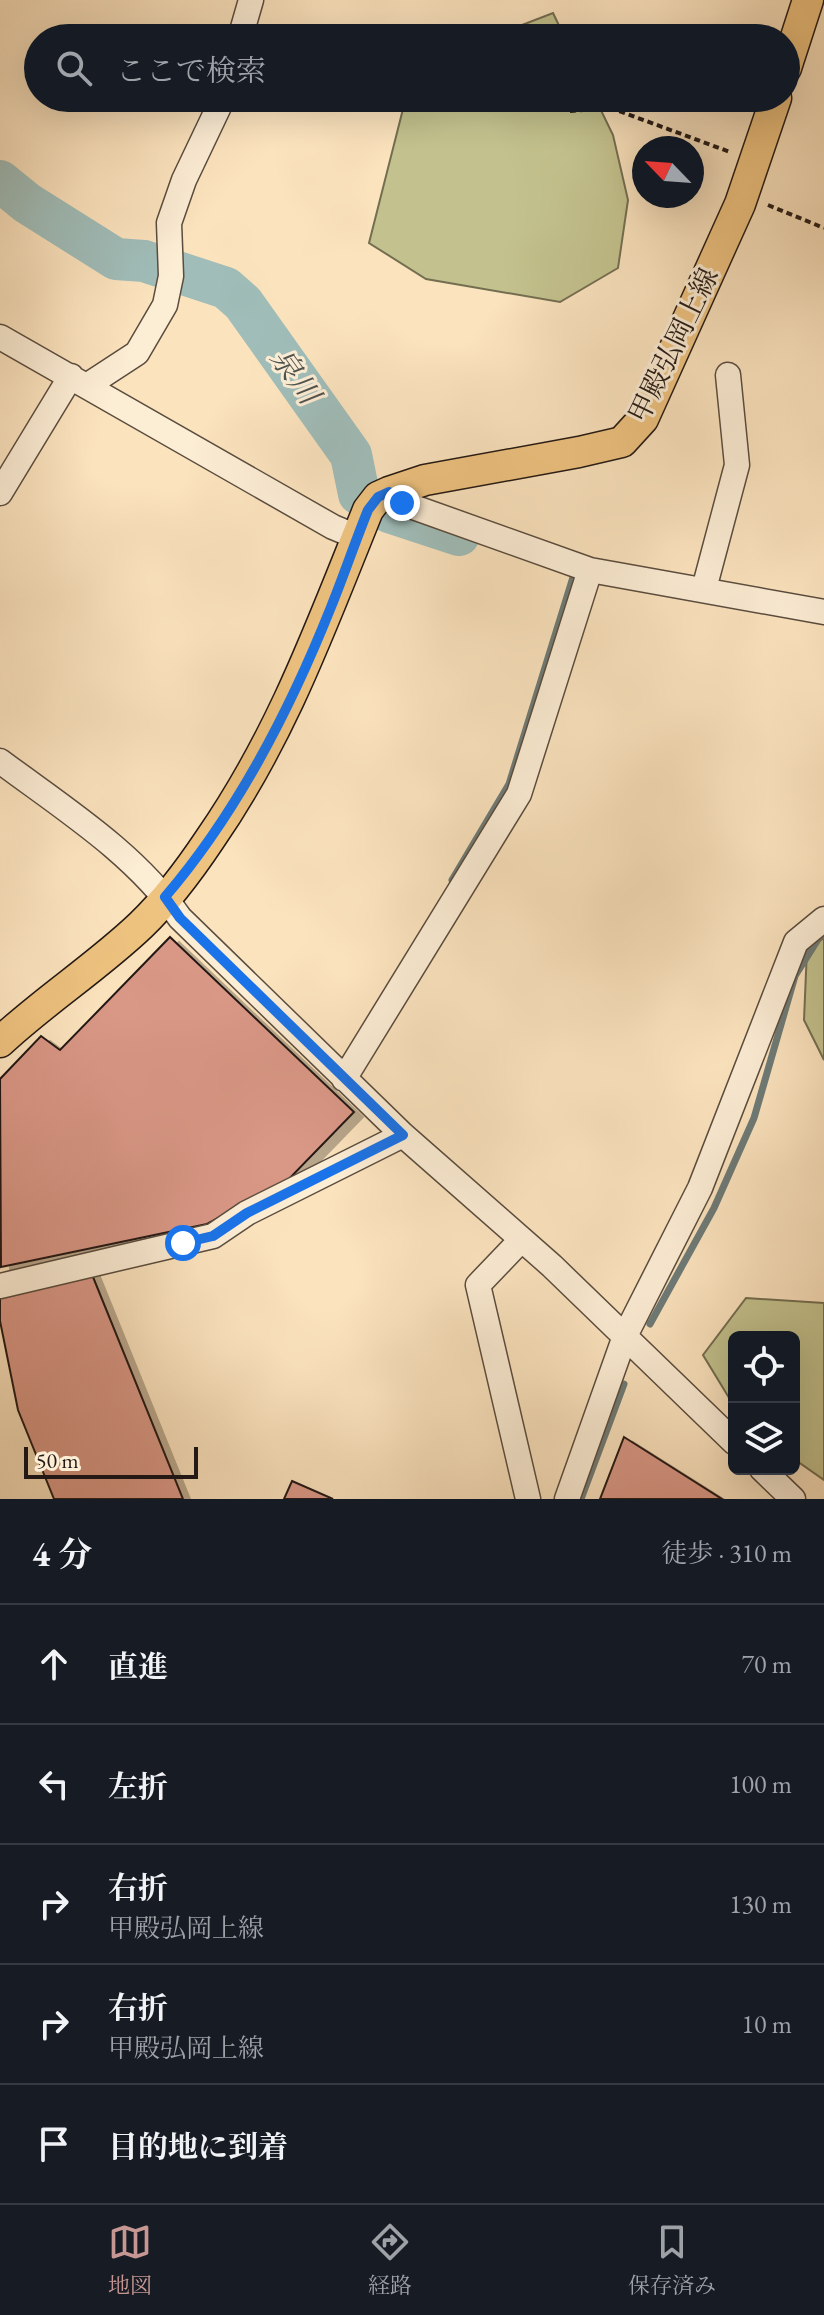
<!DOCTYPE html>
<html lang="ja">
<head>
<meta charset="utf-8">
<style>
	body { margin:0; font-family:"EB Garamond","Noto Serif JP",serif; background:#242831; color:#f1f3f6 }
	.controls { position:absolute; right:24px; bottom:24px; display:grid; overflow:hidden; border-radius:12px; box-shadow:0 8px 32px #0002 }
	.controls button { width:72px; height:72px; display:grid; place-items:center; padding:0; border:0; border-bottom:2px solid #363941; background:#171b24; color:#f1f3f6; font:40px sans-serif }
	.compass { position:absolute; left:632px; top:136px; width:72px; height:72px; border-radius:50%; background:#171b24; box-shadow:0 8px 32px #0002; rotate:295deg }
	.scale { position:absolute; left:24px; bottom:20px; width:174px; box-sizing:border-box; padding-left:8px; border:4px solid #241914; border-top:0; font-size:22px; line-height:28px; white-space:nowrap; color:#241914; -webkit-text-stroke:6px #fcedd5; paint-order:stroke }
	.stop { position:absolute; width:24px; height:24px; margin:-18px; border:6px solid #1a73e8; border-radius:50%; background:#fff }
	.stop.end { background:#1a73e8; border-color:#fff; box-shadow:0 2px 8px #0008 }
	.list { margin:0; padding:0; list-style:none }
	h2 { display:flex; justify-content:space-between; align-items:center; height:104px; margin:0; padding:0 32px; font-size:34px }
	h2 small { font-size:26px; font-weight:400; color:#9ea1a6 }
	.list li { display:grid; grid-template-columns:52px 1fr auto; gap:24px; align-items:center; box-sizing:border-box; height:120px; padding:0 32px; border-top:2px solid #363941 }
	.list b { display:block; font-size:30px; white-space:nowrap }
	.list p { margin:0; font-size:26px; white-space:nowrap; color:#9ea1a6 }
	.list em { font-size:26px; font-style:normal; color:#9ea1a6 }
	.icon { flex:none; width:44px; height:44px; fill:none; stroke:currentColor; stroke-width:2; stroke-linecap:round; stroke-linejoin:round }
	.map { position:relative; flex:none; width:824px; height:1499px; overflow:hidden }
	.search { position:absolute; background:#171b24; box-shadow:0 8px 32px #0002; left:24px; right:24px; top:24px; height:88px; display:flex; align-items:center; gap:20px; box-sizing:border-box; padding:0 28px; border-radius:44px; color:#9ea1a6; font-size:30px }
	.sheet { height:704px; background:#171b24 }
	nav { display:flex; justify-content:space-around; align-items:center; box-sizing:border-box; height:112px; border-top:2px solid #363941; background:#171b24; font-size:22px; color:#9ea1a6 }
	nav a { display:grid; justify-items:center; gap:4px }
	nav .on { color:#c59692 }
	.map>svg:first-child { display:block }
	.green { fill:#c3c28e; stroke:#746e51; stroke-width:2 }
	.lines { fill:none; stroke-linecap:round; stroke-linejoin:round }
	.stream { stroke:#6e7b77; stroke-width:7 }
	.river { stroke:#a0bdb9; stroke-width:42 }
	.building { fill:#d99786; stroke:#241914; stroke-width:2; filter:url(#shadow) }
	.minor-casing { stroke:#5a4c3e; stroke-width:27 }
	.major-casing { stroke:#241914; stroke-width:33 }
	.path { stroke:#241914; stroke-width:4; stroke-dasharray:6 4; stroke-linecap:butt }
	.minor { stroke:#fcedd5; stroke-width:24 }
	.major { stroke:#eec27f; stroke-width:30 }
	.route { stroke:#1a73e8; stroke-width:10 }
	.labels { text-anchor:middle; stroke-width:6; stroke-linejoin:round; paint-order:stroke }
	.street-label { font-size:28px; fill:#241914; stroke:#fcedd5 }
	.water-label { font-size:30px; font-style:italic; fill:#4f524e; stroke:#fcedd5 }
</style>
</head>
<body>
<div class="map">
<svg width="824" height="1499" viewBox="0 0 824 1499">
	<defs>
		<filter id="shadow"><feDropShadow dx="9" dy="5" stdDeviation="0" flood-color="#0004"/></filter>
	</defs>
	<rect width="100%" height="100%" fill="#fbe3be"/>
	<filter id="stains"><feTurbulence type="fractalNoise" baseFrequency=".0025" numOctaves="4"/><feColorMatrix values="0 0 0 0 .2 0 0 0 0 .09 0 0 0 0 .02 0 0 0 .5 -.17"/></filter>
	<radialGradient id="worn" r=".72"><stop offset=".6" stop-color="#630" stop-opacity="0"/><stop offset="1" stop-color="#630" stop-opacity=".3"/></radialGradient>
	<path class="green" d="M 553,13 L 565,38 L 488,38 Z
		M 414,98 L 595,98 L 613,135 L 628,200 L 618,268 L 560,302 L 426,279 L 369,243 L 403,109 Z
		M 824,938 L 824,1060 L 804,1020 L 807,949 Z
		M 746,1298 L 824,1303 L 824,1480 L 794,1459 L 794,1337 L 734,1337 L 734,1406 L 703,1355 Z"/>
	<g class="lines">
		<path class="stream" d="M 452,880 L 509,784 L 574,574
			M 650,1324 L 714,1208 L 754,1118 L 795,976 L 822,933
			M 581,1499 L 624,1384"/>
		<path class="river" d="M 0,181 L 27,203 L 116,259 L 144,261 L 226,288 L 243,303 L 351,455 L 359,494 L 389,512 L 459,535"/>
	</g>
	<path class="building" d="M 170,937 L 354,1112 L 286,1182 L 207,1224 L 1,1267 L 0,1079 L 41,1036 L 60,1050 Z
		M 91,1272 L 183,1499 L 54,1499 L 18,1410 L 0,1321 L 0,1298 Z
		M 624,1437 L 722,1499 L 600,1499 Z
		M 292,1481 L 333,1499 L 284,1499 Z"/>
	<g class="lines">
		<defs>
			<path id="minor" d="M 240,38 L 251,0
				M 0,337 L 333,527 L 357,537
				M 88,385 L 137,353 L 165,305 L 171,276 L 169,223 L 184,180 L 223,98
				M 0,493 L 71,376
				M 590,570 L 824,612
				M 704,589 L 737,465 L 728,375
				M 0,761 C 63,808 135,853 180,918 L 403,1135 L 552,1266 L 734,1442
				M 344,1079 L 519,794 L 590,570 L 402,503 L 389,492
				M 521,1240 L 478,1285 L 528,1499
				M 0,1286 L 213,1236 L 247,1213 L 403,1135
				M 762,1469 L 793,1499
				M 567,1499 L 625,1336 L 700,1188 L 796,942 L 824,919"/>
			<path id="major" d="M 786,68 L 808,0
				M 0,1042 C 45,1000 97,967 141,925 C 167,900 190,869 210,839 C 282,735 321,626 368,510 L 378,497 L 389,492 L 425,480 L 579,452 L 622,442 L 643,419 L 740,204 L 776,98"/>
		</defs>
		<use href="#minor" class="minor-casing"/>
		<use href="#major" class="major-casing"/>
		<path class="path" d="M 570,111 L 611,108 L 730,152
			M 768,205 L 824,228"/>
		<use href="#minor" class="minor"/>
		<use href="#major" class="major"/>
	</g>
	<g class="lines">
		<path class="route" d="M 183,1243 L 213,1236 L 247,1213 L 403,1135 L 180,918 L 165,897 C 238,812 290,710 331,607 C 344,575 355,542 368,510 L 378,497 L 389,492 L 402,503"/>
	</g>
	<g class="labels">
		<g class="street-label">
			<text transform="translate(673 345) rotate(-64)" y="10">甲殿弘岡上線</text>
		</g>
		<g class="water-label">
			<text transform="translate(295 376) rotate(54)" y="10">泉川</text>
		</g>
	</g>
	<rect width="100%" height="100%" filter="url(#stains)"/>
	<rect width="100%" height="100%" fill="url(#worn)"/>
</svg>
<div class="controls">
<button><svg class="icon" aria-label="locate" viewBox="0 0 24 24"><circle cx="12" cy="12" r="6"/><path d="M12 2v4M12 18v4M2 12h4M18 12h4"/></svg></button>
<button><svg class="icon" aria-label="layers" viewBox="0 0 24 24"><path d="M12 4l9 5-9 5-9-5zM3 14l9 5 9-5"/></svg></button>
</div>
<svg class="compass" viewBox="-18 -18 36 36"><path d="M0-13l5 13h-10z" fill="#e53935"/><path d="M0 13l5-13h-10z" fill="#9ea1a6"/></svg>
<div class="scale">50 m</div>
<div class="stop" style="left:183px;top:1243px"></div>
<div class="stop end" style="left:402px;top:503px"></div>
<div class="search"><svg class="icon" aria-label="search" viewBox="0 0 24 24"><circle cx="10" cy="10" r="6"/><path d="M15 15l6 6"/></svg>ここで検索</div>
</div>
<section class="sheet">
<h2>4 分<small>徒歩 · 310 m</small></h2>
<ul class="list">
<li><svg class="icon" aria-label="ahead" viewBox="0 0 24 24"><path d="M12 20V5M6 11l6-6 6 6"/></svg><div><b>直進</b></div><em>70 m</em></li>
<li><svg class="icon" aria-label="left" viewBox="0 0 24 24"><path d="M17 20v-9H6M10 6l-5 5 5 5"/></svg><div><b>左折</b></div><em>100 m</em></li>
<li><svg class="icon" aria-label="right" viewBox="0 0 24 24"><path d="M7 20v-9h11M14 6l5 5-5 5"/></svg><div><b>右折</b><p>甲殿弘岡上線</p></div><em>130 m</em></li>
<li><svg class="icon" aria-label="right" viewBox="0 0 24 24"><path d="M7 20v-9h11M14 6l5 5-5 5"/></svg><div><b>右折</b><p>甲殿弘岡上線</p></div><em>10 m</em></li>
<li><svg class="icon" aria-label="arrive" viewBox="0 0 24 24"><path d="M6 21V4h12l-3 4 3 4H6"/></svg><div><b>目的地に到着</b></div></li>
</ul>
</section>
<nav>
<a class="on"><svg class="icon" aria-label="map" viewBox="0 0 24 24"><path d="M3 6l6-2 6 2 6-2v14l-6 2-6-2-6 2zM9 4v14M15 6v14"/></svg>地図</a>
<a><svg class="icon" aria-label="directions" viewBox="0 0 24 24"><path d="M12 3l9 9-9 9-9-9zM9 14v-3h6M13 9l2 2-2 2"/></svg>経路</a>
<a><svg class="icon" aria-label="saved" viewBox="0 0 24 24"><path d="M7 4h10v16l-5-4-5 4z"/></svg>保存済み</a>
</nav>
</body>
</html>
